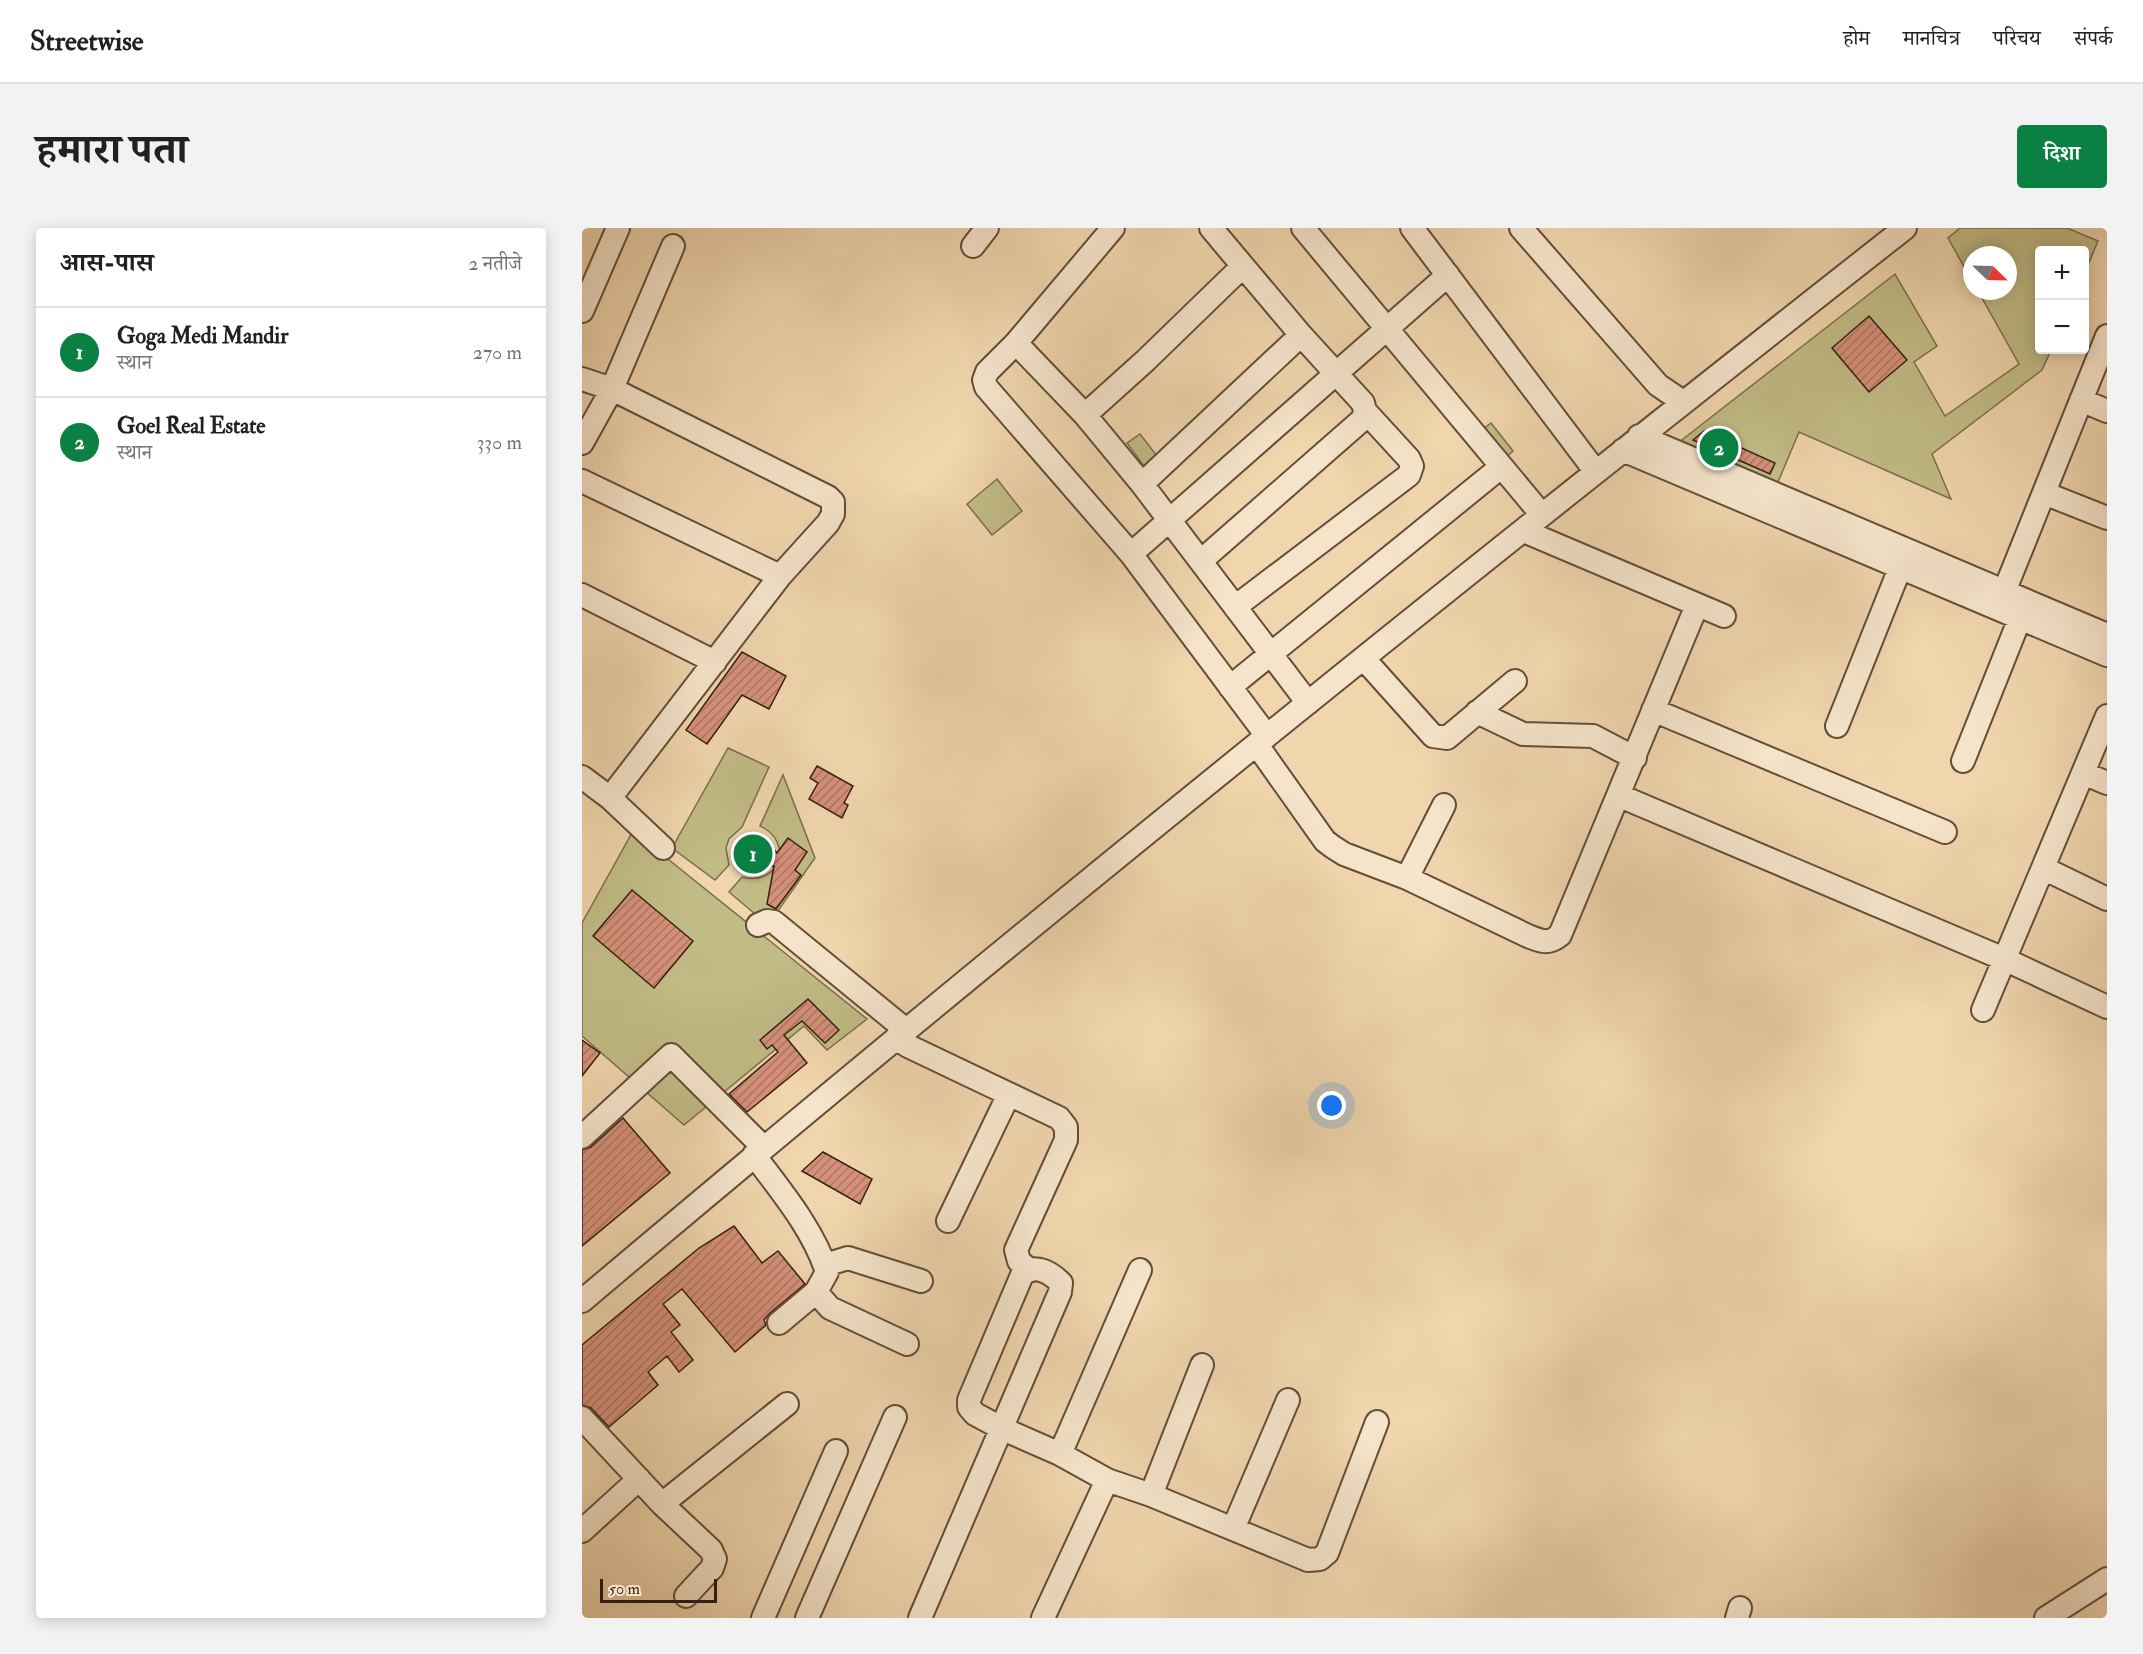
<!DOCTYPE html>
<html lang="hi">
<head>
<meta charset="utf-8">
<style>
	body { margin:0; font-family:"IM FELL Double Pica","Noto Serif Devanagari",serif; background:#f2f2f2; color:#202124 }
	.controls { position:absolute; right:18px; top:18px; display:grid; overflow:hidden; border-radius:6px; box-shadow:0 3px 15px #0003 }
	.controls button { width:54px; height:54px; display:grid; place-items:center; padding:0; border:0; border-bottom:2px solid #e0e0e0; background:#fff; color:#202124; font:30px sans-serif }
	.compass { position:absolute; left:1381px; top:18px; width:54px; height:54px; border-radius:50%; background:#fff; box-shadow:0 3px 15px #0003; rotate:113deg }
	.scale { position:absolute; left:18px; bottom:15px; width:117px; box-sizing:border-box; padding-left:6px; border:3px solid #352013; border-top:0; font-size:16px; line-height:21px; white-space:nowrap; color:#352013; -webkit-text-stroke:4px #f5e4ca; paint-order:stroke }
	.you { position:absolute; left:750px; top:878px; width:21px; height:21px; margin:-15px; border:4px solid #fff; border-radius:50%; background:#1a73e8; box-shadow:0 0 0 9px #1a73e833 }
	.badge { display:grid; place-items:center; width:39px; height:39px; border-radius:50%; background:#0b8043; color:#fff; font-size:20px; font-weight:700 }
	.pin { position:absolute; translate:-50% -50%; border:3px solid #fff; box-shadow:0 2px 6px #0006 }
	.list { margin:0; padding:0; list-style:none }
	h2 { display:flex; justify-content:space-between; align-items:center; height:78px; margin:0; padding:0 24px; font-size:26px }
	h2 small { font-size:20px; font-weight:400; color:#757577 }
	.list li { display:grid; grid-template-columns:39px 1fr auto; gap:18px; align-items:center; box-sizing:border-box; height:90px; padding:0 24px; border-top:2px solid #e0e0e0 }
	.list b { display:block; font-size:22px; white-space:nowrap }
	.list p { margin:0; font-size:20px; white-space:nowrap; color:#757577 }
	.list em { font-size:20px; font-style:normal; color:#757577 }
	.map { position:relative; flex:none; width:1525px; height:1390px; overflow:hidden; border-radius:6px }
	header { display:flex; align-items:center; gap:36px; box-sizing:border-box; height:84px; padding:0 30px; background:#fff; border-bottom:2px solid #e0e0e0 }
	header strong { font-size:28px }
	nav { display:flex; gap:33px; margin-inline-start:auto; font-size:21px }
	.intro { display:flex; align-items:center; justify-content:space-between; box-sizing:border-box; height:144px; padding:0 36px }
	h1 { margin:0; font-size:42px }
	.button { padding:15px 27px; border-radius:6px; background:#0b8043; color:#fff; font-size:21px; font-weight:700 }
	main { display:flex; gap:36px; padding:0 36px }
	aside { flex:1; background:#fff; border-radius:6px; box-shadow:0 3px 15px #0003 }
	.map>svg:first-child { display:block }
	.green { fill:#c1bb85; stroke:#7b6e4c; stroke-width:1.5 }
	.building { fill:url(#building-hatch); stroke:#352013; stroke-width:1.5 }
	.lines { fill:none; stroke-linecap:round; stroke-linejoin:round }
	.minor-casing { stroke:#644d3a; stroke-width:26 }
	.minor { stroke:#f5e4ca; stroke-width:22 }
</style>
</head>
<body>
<header>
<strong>Streetwise</strong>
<nav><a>होम</a><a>मानचित्र</a><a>परिचय</a><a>संपर्क</a></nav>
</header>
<div class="intro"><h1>हमारा पता</h1><a class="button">दिशा</a></div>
<main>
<aside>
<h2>आस-पास<small>2 नतीजे</small></h2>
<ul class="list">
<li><span class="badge">1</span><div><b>Goga Medi Mandir</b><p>स्थान</p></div><em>270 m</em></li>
<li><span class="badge">2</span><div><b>Goel Real Estate</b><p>स्थान</p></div><em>330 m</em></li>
</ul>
</aside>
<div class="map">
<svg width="1525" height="1390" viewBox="0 0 1525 1390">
	<defs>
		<pattern id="building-hatch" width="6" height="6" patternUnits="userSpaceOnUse" patternTransform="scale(1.5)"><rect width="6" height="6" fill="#d5907a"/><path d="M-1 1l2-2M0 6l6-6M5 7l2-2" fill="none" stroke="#ae7563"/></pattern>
	</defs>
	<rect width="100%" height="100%" fill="#f0d5ad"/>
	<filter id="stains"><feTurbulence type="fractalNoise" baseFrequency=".00333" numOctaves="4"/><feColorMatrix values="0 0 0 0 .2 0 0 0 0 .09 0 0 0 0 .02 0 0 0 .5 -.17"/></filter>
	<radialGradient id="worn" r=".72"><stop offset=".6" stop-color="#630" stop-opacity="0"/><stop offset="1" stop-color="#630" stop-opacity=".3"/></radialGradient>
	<path class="green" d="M 1378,0 L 1485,0 L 1516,13 L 1503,44 L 1502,22 L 1458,22 L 1458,122 L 1469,122 L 1460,142 L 1350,226 L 1369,271 L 1217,204 L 1191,266 L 1087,222 L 1313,46 L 1355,118 L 1332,134 L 1363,188 L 1437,136 L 1396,63 L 1426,63 L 1426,27 L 1390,27 L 1390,53 L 1366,10 Z
		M 909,195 L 931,223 L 919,234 L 896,205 Z
		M 558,206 L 575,228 L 562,238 L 545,215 Z
		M 415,251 L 440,283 L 410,307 L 385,276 Z
		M 146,520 L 187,539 L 160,599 L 147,611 L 144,620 L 147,637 L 133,652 L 90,620 Z
		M 201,547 L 233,630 L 193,687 L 181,683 L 173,686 L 147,664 L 160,649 C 197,659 213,614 178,598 Z
		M 51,603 L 285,791 L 245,822 L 222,798 L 102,897 L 0,808 L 0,695 Z"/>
	<path class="building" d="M 1287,88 L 1325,132 L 1287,164 L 1250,120 Z
		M 1122,203 L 1193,235 L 1188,246 L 1111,212 Z
		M 160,424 L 204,448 L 187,481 L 160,467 L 125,516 L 104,502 Z
		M 235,538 L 271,558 L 262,575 L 266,577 L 260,590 L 227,571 L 236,555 L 228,550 Z
		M 172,607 L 183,611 L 195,625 L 206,610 L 225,624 L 213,642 L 219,647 L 194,681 L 185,676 L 192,638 L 165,641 L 154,630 L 157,614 Z
		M 50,662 L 111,713 L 72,760 L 11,708 Z
		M 226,771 L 257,802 L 243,815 L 220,793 L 202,807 L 225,835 L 165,884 L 147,866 L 196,824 L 190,817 L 185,821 L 178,812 Z
		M 0,812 L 18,825 L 0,848 Z
		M 41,890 L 88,945 L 0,1018 L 0,922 L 9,919 Z
		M 241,924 L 290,951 L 278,976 L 220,943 Z
		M 152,998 L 180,1035 L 196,1023 L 223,1056 L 188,1085 L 182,1092 L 184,1097 L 153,1124 L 100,1061 L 81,1076 L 98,1097 L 89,1104 L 111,1132 L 97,1144 L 85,1128 L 66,1144 L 76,1157 L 27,1199 L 9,1180 L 0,1177 L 0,1117 L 117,1020 Z"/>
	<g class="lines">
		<defs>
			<path id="minor" d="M 531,0 L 434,115 L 405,144 L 402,152 L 404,159 L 549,326 L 685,508
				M 721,0 L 960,287
				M 830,0 L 1014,244
				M 939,0 L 1076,157 L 1101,174
				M 391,18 L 405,0
				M 0,83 L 36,0
				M 434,115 L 503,187 L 560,256 L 726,475
				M 0,151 L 30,161 L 246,269 L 251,274 L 251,286 L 246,295 L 198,348 L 28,570 L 81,620
				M 1499,172 L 1525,183
				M 503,187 L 563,133 L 661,38
				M 1057,208 L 1525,407
				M 0,215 L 30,161 L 91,18
				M 1041,222 L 1525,427
				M 0,253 L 198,348
				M 560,256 L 719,107
				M 1462,265 L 1525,290
				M 942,303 L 1142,388
				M 549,326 L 866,47
				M 620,332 L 781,191 L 783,183 L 781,175 L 719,107 L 629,0
				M 1422,364 L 1525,108
				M 0,367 L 133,434
				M 653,379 L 827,247 L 830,238 L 827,231 L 783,183
				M 782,431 L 851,508 L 865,510 L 933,453
				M 648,459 L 919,239
				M 1071,482 L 1363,604
				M 895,484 L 941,506 L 1011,508 L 1053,530
				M 1255,498 L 1318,340
				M 675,517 L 743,613 L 751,619 L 762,626 L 825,650 L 946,708 C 959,713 966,717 978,707 L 1115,377
				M 1381,533 L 1438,390
				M 1501,545 L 1525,555
				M 0,549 L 28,570
				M 1038,568 L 1422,731 L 1525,779
				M 1461,640 L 1525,671
				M 825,650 L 862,577
				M 176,697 L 185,693 L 192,694 L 324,802
				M 1401,782 L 1525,488
				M 314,810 L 326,818 L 477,890 L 484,899 L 484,912 L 434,1022 L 437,1033 L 446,1041
				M 0,909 L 89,827 L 181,919
				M 172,927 C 199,963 231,1001 245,1044 L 234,1064 L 197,1095
				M 366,993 L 427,866
				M 243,1037 L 266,1030 L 339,1053
				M 234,1064 L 248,1080 L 325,1116
				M 0,1073 C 434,706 876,351 1323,0
				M 0,1190 L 80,1276 L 129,1322 L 133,1331 L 130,1340 L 104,1368
				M 478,1226 L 558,1042
				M 569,1267 L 620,1137
				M 80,1276 L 205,1176
				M 651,1301 L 706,1172
				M 0,1303 L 57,1251
				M 181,1390 L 254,1223
				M 225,1390 L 313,1189
				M 338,1390 L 478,1064 L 479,1055 C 468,1044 452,1035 440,1047 L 387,1172 L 387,1179 L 393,1186 L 421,1201 L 478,1226 L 525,1252 L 569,1267 L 726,1332 L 738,1331 L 745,1325 L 795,1194
				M 461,1390 L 525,1252
				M 1155,1390 L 1158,1380
				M 1464,1390 L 1525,1351"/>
		</defs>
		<use href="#minor" class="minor-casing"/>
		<use href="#minor" class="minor"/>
	</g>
	<rect width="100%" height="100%" filter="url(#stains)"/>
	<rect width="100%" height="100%" fill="url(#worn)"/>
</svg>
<div class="controls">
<button>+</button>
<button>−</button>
</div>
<svg class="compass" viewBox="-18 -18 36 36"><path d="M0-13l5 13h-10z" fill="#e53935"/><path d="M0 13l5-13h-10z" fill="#757577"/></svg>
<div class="scale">50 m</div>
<div class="you"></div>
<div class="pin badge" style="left:171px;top:626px">1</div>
<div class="pin badge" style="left:1137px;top:220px">2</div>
</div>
</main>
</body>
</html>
